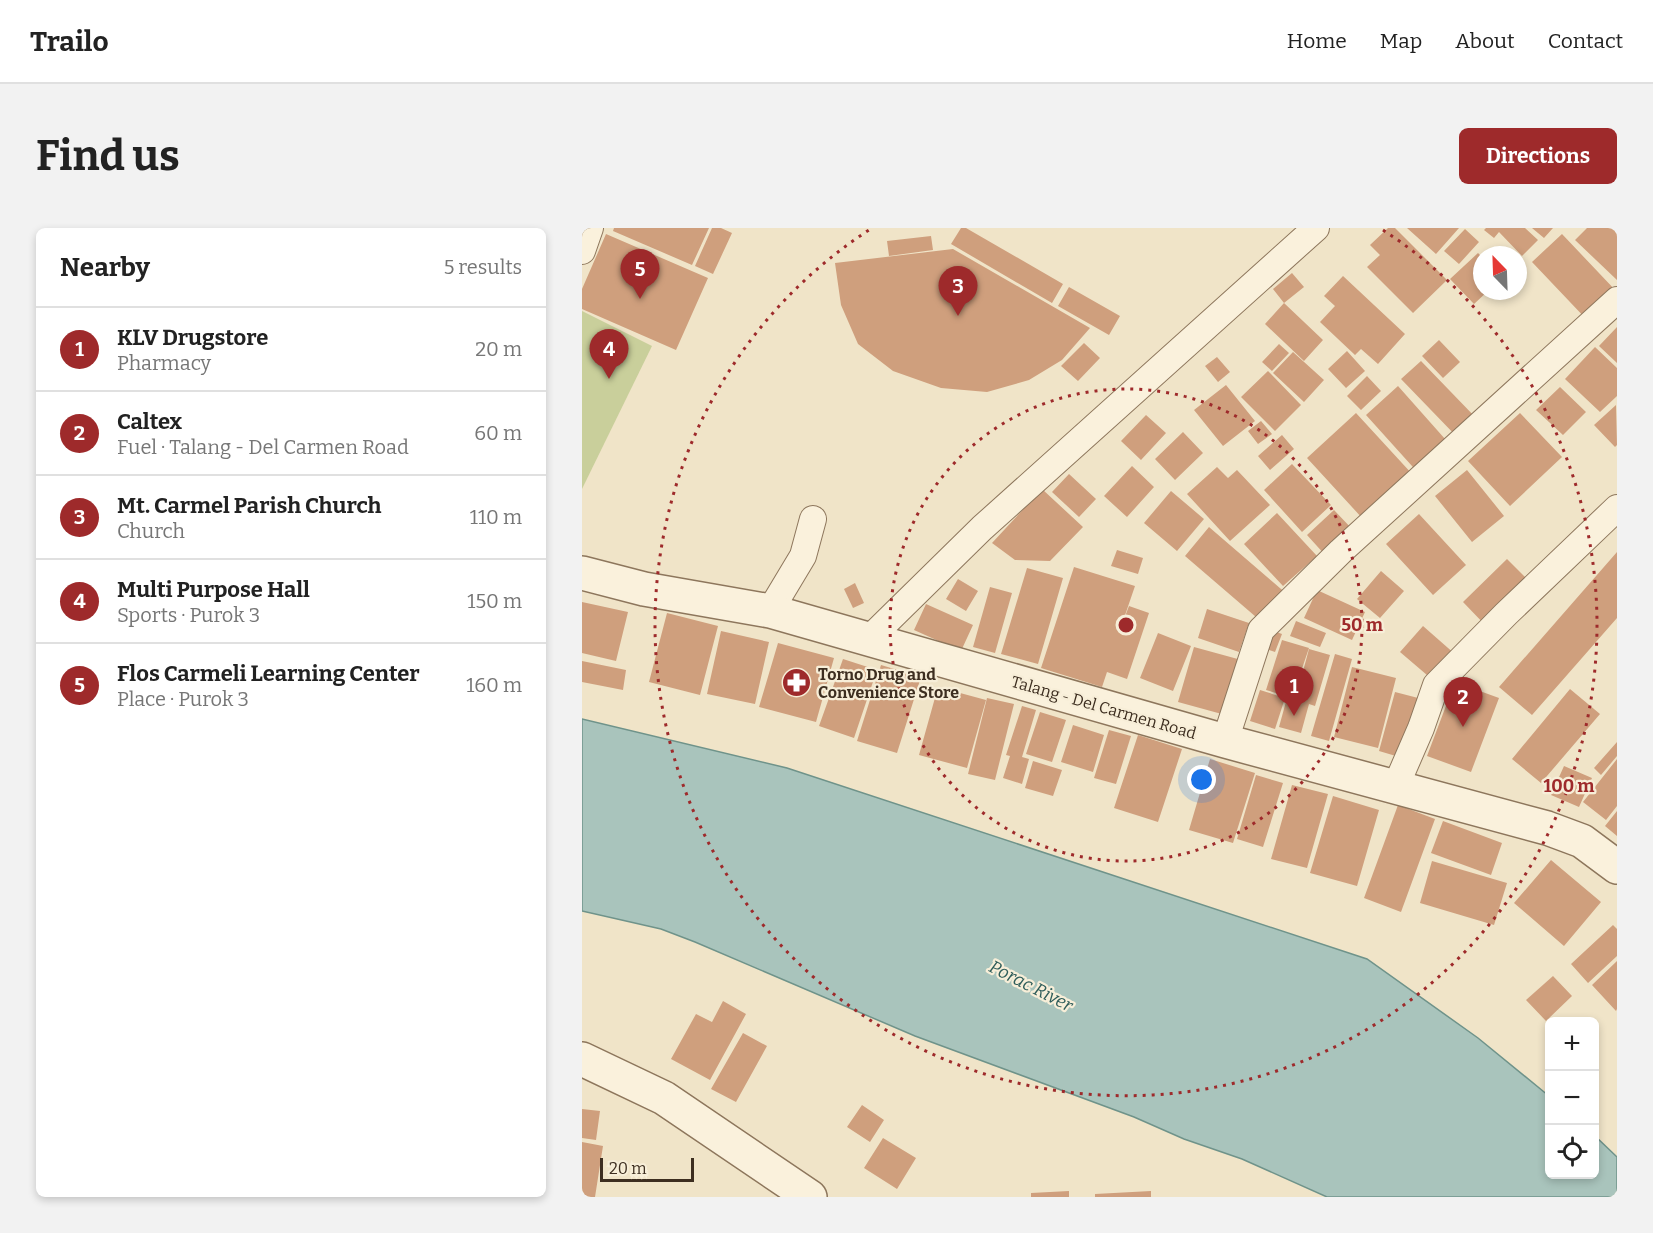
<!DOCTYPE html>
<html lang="en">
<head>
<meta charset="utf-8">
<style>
	body { margin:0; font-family:Bitter,serif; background:#f2f2f2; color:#222 }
	.controls { position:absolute; right:18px; bottom:18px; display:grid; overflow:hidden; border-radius:9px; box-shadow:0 3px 9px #0003 }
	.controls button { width:54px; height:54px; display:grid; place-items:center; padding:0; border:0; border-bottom:2px solid #e0e0e0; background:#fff; color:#222; font:30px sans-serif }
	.compass { position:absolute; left:891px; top:18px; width:54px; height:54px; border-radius:50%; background:#fff; box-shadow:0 3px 9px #0003; rotate:337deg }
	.scale { position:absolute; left:18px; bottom:15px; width:94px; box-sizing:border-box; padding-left:6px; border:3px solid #3d2e20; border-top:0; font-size:16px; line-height:21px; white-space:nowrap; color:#3d2e20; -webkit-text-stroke:4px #f7eed8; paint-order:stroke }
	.you { position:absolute; left:620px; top:552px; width:21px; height:21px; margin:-15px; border:4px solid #fff; border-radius:50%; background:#1a73e8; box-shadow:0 0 0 9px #1a73e833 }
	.badge { display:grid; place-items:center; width:39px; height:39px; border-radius:50%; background:#9e2a2b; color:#fff; font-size:20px; font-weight:700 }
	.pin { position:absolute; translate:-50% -50px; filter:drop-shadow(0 2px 3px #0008) }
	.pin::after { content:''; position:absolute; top:32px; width:21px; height:18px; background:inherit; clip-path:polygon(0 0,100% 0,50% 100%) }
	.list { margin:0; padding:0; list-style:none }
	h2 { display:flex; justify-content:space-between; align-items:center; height:78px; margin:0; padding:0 24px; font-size:26px }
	h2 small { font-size:20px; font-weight:400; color:#767676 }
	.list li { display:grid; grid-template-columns:39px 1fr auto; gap:18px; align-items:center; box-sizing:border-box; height:84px; padding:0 24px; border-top:2px solid #e0e0e0 }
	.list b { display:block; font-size:22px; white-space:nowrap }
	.list p { margin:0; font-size:20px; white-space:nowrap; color:#767676 }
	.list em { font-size:20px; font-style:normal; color:#767676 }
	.icon { flex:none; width:33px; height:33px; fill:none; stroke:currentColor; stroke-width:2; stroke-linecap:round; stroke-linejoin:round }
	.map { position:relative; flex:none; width:1035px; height:969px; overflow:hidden; border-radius:9px }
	header { display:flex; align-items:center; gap:36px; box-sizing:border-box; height:84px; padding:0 30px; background:#fff; border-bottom:2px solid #e0e0e0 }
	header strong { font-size:28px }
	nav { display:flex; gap:33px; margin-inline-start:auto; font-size:21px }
	.intro { display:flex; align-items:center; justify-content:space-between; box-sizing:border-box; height:144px; padding:0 36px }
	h1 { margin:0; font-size:42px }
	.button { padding:15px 27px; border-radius:9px; background:#9e2a2b; color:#fff; font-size:21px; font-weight:700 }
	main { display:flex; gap:36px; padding:0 36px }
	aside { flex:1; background:#fff; border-radius:9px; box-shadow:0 3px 9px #0003 }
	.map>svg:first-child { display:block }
	.green { fill:#c9cf9b }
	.water { fill:#a9c4bc; stroke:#6f938a; stroke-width:1.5 }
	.building { fill:#cf9f7d }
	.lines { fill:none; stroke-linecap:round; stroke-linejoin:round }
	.minor-casing { stroke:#8d765c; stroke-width:28 }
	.tertiary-casing { stroke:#8d765c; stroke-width:36 }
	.minor { stroke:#faf1dc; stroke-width:26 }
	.tertiary { stroke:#faf1dc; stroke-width:33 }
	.ring { fill:none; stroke:#9e2a2b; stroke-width:3; stroke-dasharray:3 6 }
	.labels { text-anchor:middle; stroke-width:4.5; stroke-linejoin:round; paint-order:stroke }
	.poi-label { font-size:16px; font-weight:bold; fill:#3d2e20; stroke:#f7eed8; text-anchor:start }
	.street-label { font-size:16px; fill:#3d2e20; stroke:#f7eed8 }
	.water-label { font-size:18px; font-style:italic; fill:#2f5d5a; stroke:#f7eed8 }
	.centre { fill:#9e2a2b; stroke:#f7eed8; stroke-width:3 }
	.ring-label { font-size:18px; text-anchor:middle; font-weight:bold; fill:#9e2a2b; stroke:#f7eed8; stroke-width:4.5; stroke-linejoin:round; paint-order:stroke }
</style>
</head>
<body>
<header>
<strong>Trailo</strong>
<nav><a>Home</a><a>Map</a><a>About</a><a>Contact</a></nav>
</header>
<div class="intro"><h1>Find us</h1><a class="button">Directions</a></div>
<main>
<aside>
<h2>Nearby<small>5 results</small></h2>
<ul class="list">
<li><span class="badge">1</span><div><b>KLV Drugstore</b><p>Pharmacy</p></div><em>20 m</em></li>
<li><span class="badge">2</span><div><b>Caltex</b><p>Fuel · Talang - Del Carmen Road</p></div><em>60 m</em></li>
<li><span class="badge">3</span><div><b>Mt. Carmel Parish Church</b><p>Church</p></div><em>110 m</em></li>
<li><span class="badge">4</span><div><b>Multi Purpose Hall</b><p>Sports · Purok 3</p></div><em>150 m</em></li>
<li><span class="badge">5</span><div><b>Flos Carmeli Learning Center</b><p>Place · Purok 3</p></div><em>160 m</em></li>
</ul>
</aside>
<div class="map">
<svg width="1035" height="969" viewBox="0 0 1035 969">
	<rect width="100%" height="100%" fill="#f0e4c8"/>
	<path class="green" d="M 0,83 L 70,118 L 0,261 Z"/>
	<path class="water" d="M 0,491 L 205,540 L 785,731 L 896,810 L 967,868 L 968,946 L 1012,946 L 1013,908 L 1035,929 L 1035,969 L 745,969 L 660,931 L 602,911 L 552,889 L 333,808 L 113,714 L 79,701 L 0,683 Z"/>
	<path class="building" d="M 32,0 L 127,0 L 110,37 L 31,3 Z
		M 130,0 L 139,0 L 150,5 L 131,46 L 113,38 Z
		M 379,0 L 384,0 L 481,56 L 470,75 L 369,16 Z
		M 806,0 L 813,0 L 865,52 L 831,85 L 785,39 L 798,27 L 788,17 Z
		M 825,0 L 877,0 L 854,26 Z
		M 904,0 L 943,0 L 956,12 L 940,28 L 917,4 L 912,10 L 902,2 Z
		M 950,0 L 971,0 L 962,10 Z
		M 1005,0 L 1035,0 L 1035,52 L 993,12 Z
		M 883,1 L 897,14 L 877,36 L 862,23 Z
		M 24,6 L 126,50 L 94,122 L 0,81 L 0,61 Z
		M 980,6 L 1035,64 L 1006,93 L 950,34 Z
		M 349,8 L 351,22 L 307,28 L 305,13 Z
		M 371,21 L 508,100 L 480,132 L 447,152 L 405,164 L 359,160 L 311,143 L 276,116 L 259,77 L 253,35 Z
		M 896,25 L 900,29 L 900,63 L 906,63 L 892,76 L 868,51 Z
		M 710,45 L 722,59 L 702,75 L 691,61 Z
		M 761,48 L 823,106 L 796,136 L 779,121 L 773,127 L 738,94 L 753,78 L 742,68 Z
		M 487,59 L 538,88 L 527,107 L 476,78 Z
		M 702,75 L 741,112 L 722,133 L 683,96 Z
		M 1035,99 L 1035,135 L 1017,118 Z
		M 857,112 L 878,134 L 861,150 L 840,128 Z
		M 502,115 L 518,130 L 496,153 L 479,138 Z
		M 697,116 L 707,125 L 690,143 L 680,134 Z
		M 1013,119 L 1035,140 L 1035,168 L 1018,184 L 983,151 Z
		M 765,123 L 783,143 L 764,160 L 746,141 Z
		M 711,124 L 742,152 L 722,174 L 691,145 Z
		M 635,129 L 648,144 L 636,154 L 623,138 Z
		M 839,133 L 896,192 L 877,211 L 819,151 Z
		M 686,143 L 719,177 L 693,203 L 659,169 Z
		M 785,148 L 799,163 L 779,182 L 765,168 Z
		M 644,157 L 673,193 L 641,218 L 612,182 Z
		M 816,158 L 871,220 L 839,248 L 784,187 Z
		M 978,159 L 1004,184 L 981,207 L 954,182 Z
		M 1034,177 L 1035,217 L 1033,219 L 1012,197 Z
		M 774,185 L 831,247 L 781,291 L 725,230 Z
		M 938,185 L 980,229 L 928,278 L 886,233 Z
		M 564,187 L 584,205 L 559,232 L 539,213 Z
		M 679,193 L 690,206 L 676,216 L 666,203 Z
		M 601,204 L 621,225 L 593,252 L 573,231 Z
		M 700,207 L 712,221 L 688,242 L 676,228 Z
		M 710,236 L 749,277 L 720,304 L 682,262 Z
		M 550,238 L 572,259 L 545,289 L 522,268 Z
		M 635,239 L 646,250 L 655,242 L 688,277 L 648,313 L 605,266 Z
		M 885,242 L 922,288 L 890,314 L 853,268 Z
		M 487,246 L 514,271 L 497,289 L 470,264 Z
		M 460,261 L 501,299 L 468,333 L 433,332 L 410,315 Z
		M 589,263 L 622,291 L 595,323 L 562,295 Z
		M 752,282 L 771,302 L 744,328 L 725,307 Z
		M 695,285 L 735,328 L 701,358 L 662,316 Z
		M 837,286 L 884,337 L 851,367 L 804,316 Z
		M 627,299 L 706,367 L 681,395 L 603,328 Z
		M 535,322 L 561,330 L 556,346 L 529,338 Z
		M 1035,324 L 1035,390 L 950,487 L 917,459 Z
		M 925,331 L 951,357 L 906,400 L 881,374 Z
		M 492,339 L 553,358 L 539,399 L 547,378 L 567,385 L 545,451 L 525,444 L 520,459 L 459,440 Z
		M 445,340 L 481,350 L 456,436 L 419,426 Z
		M 799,343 L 822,363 L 798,390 L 775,371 Z
		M 376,351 L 396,363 L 384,383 L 364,371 Z
		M 273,355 L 282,375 L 271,380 L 262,361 Z
		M 408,359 L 430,365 L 413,425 L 391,419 Z
		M 735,362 L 783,384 L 770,412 L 722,390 Z
		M 0,374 L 46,384 L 34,433 L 0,425 Z
		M 344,376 L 391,397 L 379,423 L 332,402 Z
		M 625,381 L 667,395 L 657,424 L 616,410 Z
		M 85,385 L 136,398 L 118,467 L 67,454 Z
		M 714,393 L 744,405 L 738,419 L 708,408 Z
		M 841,398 L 874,427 L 852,453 L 818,424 Z
		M 683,400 L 700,406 L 693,424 L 676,418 Z
		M 139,403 L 187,414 L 173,476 L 125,466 Z
		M 576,405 L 609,418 L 591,463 L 558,450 Z
		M 700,412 L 727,420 L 710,470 L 684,462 Z
		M 196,415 L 252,430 L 234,494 L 177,479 Z
		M 612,419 L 663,433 L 647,488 L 596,474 Z
		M 727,421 L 748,427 L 733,478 L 727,476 L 719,505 L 697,499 L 705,470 L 713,473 Z
		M 753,426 L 770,431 L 747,513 L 729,508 Z
		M 261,431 L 295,442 L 272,510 L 237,498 Z
		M 0,433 L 44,442 L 41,462 L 0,454 Z
		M 299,437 L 339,449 L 315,525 L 275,513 Z
		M 770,439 L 814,450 L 796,520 L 752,509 Z
		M 873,454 L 917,470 L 889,544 L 845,528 Z
		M 356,459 L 404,472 L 385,540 L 337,527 Z
		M 988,461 L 1018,486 L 959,555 L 930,531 Z
		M 678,462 L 703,470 L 693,501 L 668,493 Z
		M 813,464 L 840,471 L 824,531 L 797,523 Z
		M 405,470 L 432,476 L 413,552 L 386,546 Z
		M 440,478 L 454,482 L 440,529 L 447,531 L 440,556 L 421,550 L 428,528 L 424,527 Z
		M 458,484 L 484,492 L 470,534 L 444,526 Z
		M 491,497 L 522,507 L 511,544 L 479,534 Z
		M 527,502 L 549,508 L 534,556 L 512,550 Z
		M 556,507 L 600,521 L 576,594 L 532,580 Z
		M 1035,514 L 1035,528 L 1019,547 L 1012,540 Z
		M 628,531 L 673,545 L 651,615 L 607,602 Z
		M 1035,531 L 1035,578 L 1024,592 L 1001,574 Z
		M 451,533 L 480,542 L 471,568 L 443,560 Z
		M 982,538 L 1010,550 L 997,579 L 969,567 Z
		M 674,547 L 701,555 L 681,619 L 655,611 Z
		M 710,557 L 746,566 L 725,640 L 689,631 Z
		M 751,568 L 797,582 L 775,658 L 728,645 Z
		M 816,577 L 853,591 L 819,684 L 782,670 Z
		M 1035,583 L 1035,608 L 1023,598 Z
		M 861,593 L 920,615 L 909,647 L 849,625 Z
		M 969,632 L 1019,674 L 982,718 L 932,675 Z
		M 850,633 L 925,655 L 912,697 L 838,675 Z
		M 1031,697 L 1035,701 L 1035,728 L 1006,755 L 989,736 Z
		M 1035,733 L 1035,781 L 1034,783 L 1010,757 Z
		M 971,748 L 990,768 L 964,793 L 944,772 Z
		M 141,773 L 164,786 L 128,852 L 89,831 L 114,786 L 130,794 Z
		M 161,805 L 185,818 L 154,874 L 129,861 Z
		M 280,877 L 302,892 L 288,914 L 265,899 Z
		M 0,881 L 18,883 L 14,912 L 0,910 Z
		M 301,910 L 334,930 L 315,961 L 282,940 Z
		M 0,914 L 21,918 L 13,969 L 0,969 Z
		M 487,963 L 487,969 L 449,969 L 449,965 Z
		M 569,963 L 569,969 L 513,969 L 513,966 Z"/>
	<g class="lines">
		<defs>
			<path id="minor" d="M 0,23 L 8,0
				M 188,383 L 221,328 L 231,291
				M 287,411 L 400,300 L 734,0
				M 643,513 L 679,402 L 759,323 L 1035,72
				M 813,560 L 839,500 L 854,457 L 924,386 L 1035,280"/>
			<path id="tertiary" d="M 0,345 L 62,361 L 188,383 L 643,513 L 965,600 L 1000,613 L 1035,639
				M 0,831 L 82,870 L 228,969"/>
		</defs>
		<use href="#minor" class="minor-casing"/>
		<use href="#tertiary" class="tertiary-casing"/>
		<use href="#minor" class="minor"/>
		<use href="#tertiary" class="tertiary"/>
	</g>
	<g class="ring">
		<circle cx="544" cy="397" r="236"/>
		<path d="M801 2A471 471 0 1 1 287 2"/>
	</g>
	<defs>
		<symbol id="pharmacy-disc" viewBox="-11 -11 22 22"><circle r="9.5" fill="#9e2a2b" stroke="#f7eed8"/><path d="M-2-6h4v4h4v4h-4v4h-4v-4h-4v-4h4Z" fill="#fff"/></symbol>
	</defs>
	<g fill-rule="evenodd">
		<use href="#pharmacy-disc" x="198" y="438" width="33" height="33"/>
	</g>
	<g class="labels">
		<g class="poi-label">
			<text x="236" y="452">Torno Drug and<tspan x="236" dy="18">Convenience Store</tspan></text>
		</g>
		<g class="street-label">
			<text transform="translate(522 479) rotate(16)" y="6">Talang - Del Carmen Road</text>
		</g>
		<g class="water-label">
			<text transform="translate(449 758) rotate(27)" y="6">Porac River</text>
		</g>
	</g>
	<circle cx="544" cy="397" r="9" class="centre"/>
	<g class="ring-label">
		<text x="780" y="403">50 m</text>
		<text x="987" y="564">100 m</text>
	</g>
</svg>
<div class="controls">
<button>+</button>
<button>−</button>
<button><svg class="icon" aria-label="locate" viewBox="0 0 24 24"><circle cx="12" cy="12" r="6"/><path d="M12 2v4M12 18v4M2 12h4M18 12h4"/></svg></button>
</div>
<svg class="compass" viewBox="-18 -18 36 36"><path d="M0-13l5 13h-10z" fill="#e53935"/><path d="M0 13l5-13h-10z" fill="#767676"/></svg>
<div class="scale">20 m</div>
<div class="you"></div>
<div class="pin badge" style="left:712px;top:488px">1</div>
<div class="pin badge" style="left:881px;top:499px">2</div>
<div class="pin badge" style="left:376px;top:88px">3</div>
<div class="pin badge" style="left:27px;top:151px">4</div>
<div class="pin badge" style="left:58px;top:71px">5</div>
</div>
</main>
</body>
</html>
